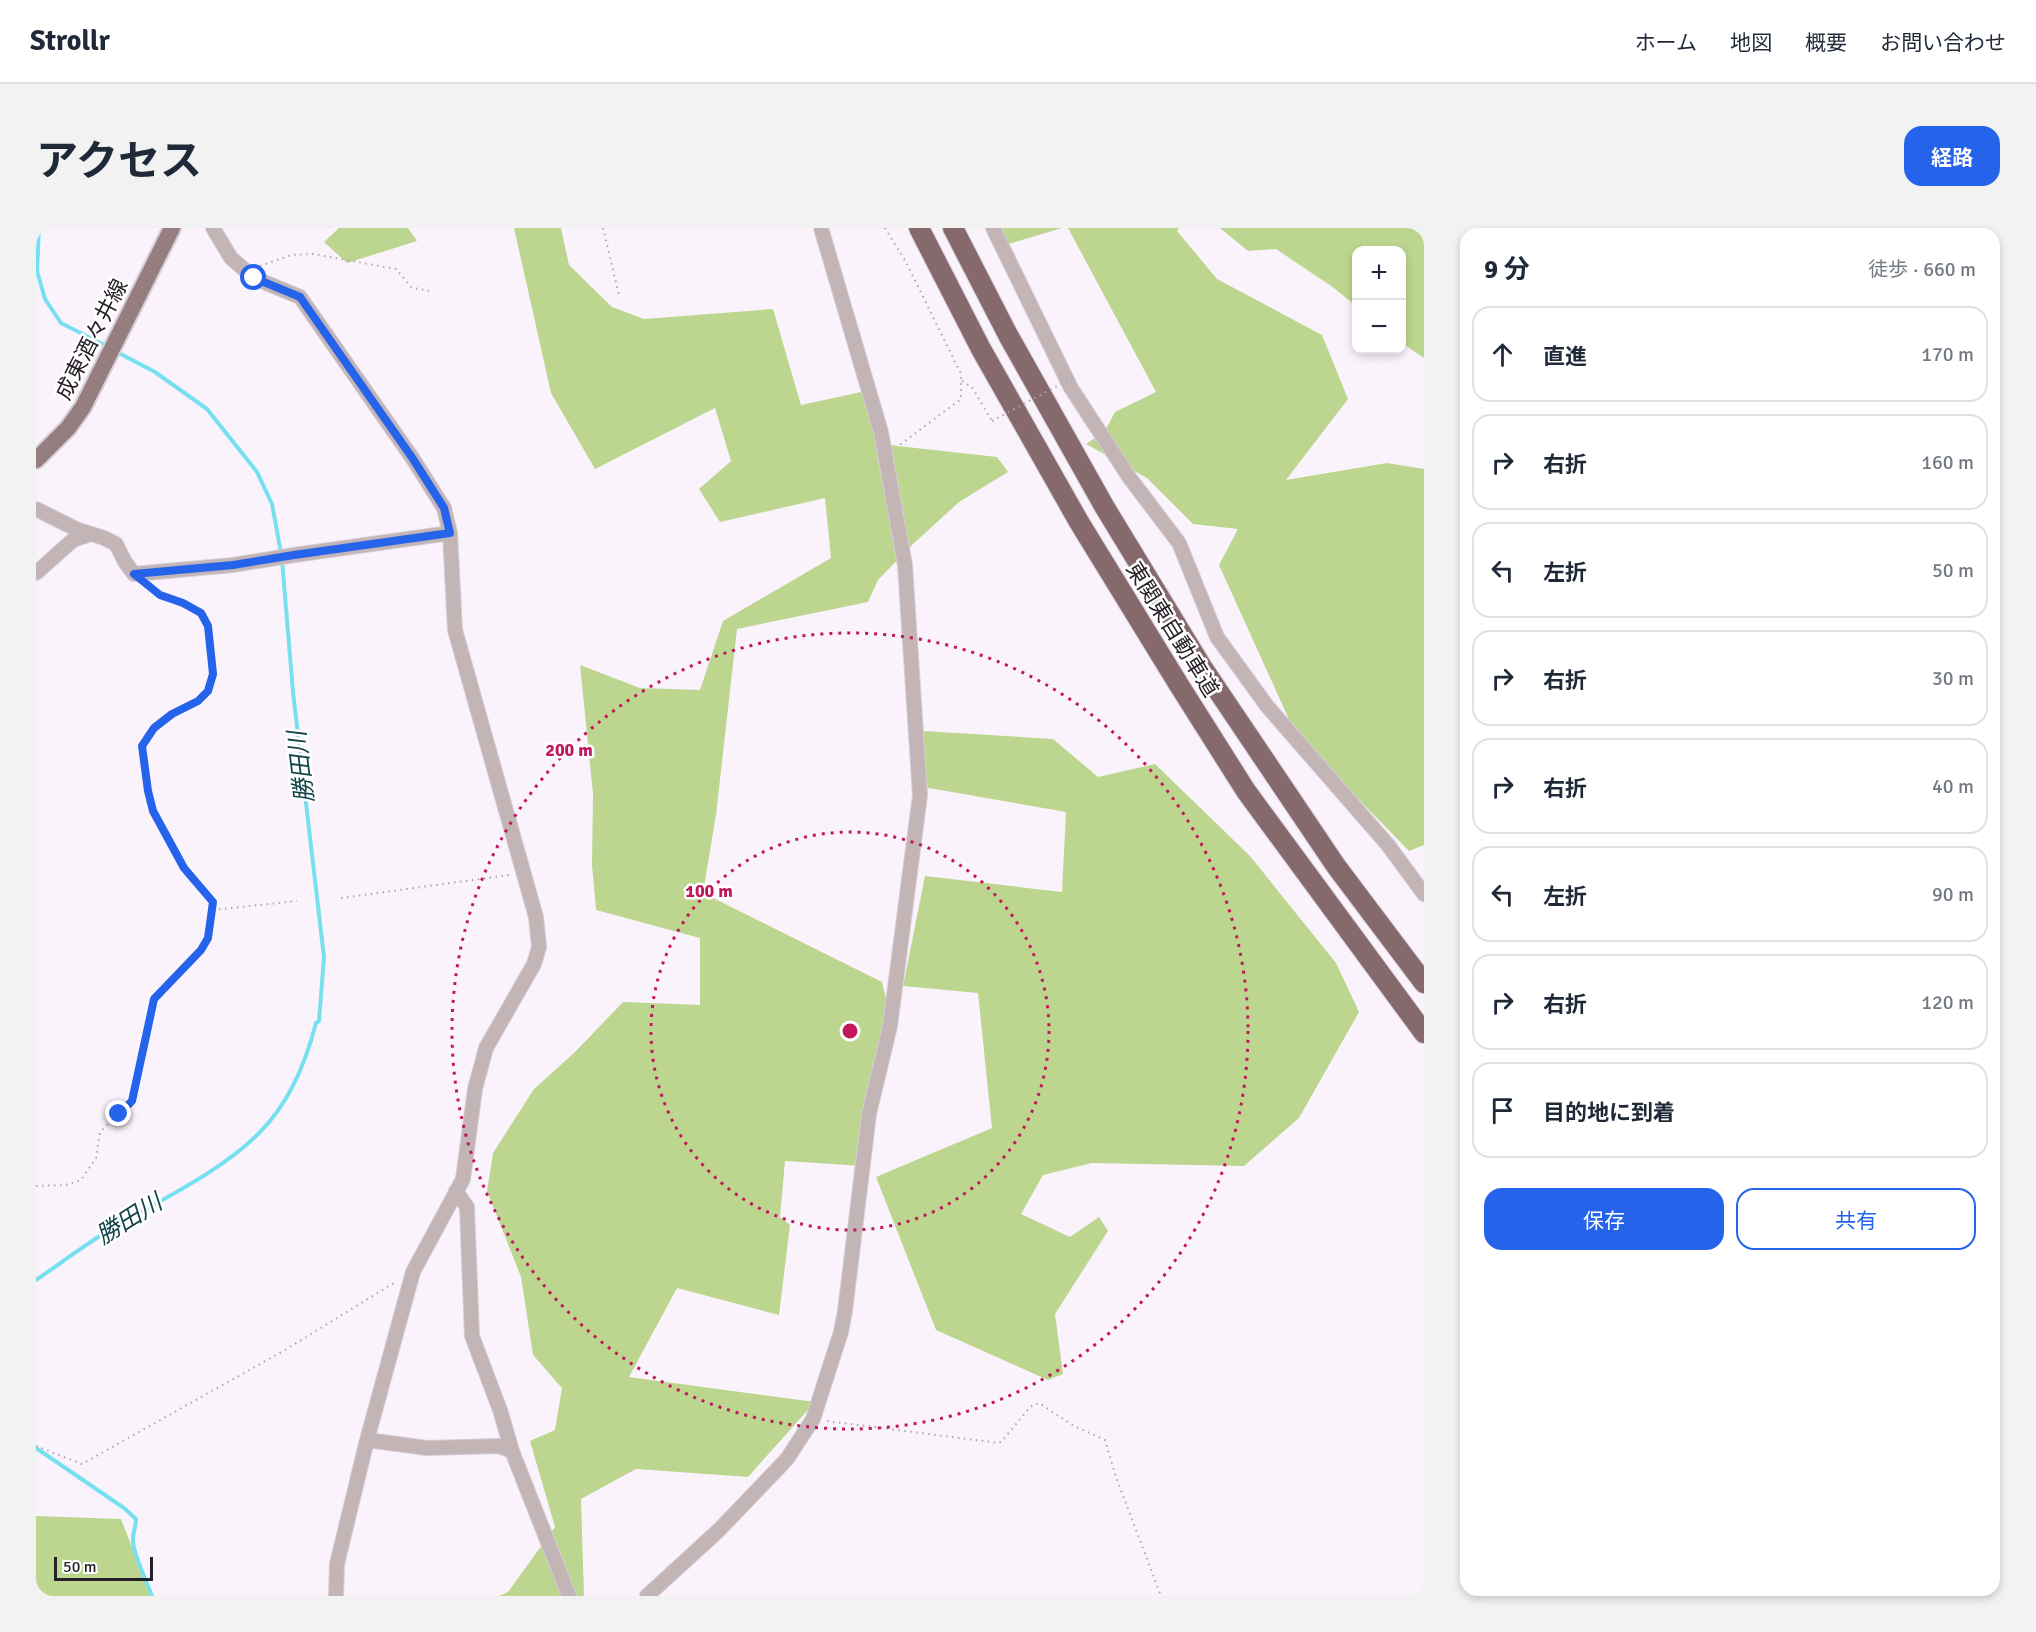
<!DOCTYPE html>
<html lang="ja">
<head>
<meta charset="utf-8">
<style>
	body { margin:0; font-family:Signika,"Noto Sans JP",sans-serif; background:#f2f2f3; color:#1f2937 }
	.controls { position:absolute; right:18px; top:18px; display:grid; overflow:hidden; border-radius:12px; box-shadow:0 3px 9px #0003 }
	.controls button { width:54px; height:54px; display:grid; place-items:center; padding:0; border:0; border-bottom:2px solid #e0e1e3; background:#fff; color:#1f2937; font:30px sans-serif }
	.scale { position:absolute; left:18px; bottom:15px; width:99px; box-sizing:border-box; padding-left:6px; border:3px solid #272028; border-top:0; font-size:16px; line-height:21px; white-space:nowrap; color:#272028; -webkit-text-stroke:4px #fff; paint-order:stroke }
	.stop { position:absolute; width:18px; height:18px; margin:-14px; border:4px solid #2563eb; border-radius:50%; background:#fff }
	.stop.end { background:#2563eb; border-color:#fff; box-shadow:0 2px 6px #0008 }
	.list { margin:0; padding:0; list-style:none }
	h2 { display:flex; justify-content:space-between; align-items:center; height:78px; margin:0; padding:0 24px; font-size:26px }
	h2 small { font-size:20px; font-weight:400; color:#747a83 }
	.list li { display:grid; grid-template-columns:39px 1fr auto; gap:18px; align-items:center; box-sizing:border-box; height:96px; margin:0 12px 12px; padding:0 12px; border:2px solid #e0e1e3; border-radius:18px }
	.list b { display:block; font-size:22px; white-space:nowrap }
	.list em { font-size:20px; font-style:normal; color:#747a83 }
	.actions { display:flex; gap:12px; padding:18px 24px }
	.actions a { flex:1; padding:14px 0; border:2px solid #2563eb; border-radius:18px; text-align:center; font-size:21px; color:#2563eb }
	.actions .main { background:#2563eb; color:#fff }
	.icon { flex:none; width:33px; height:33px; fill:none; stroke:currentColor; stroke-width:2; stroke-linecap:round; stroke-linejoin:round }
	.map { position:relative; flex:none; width:1388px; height:1368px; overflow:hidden; border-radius:18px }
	header { display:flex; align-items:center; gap:36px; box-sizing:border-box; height:84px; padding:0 30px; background:#fff; border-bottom:2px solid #e0e1e3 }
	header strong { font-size:28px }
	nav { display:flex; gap:33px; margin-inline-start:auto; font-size:21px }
	.intro { display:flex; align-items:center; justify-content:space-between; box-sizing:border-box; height:144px; padding:0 36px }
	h1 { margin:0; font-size:42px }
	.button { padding:15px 27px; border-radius:18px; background:#2563eb; color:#fff; font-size:21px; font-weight:700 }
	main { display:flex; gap:36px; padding:0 36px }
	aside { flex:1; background:#fff; border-radius:18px; box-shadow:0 3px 9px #0003 }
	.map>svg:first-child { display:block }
	.green { fill:#bcd690 }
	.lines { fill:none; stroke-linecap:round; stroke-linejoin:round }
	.stream { stroke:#76e0f0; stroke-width:4 }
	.minor-casing { stroke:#d5cdd6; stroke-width:16 }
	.major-casing { stroke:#d5cdd6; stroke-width:20 }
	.highway-casing { stroke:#d5cdd6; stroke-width:22 }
	.path { stroke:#ada5ae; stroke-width:2; stroke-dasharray:1.5 4.5; stroke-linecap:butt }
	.minor { stroke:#c3b4b6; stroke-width:14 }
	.major { stroke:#967d80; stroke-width:16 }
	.highway { stroke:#86696d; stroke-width:20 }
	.path-bridge { stroke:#ada5ae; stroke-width:2; stroke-dasharray:1.5 4.5; stroke-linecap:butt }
	.route { stroke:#2563eb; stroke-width:8 }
	.ring { fill:none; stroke:#c2185b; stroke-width:3; stroke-dasharray:3 6 }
	.labels { text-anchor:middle; stroke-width:5; stroke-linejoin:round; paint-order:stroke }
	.street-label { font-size:22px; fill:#272028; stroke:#fff }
	.water-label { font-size:24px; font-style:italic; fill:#114349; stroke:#fff }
	.centre { fill:#c2185b; stroke:#fff; stroke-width:3 }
	.ring-label { font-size:18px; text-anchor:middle; font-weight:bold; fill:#c2185b; stroke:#fff; stroke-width:5; stroke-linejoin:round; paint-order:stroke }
</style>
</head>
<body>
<header>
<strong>Strollr</strong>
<nav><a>ホーム</a><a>地図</a><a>概要</a><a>お問い合わせ</a></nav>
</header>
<div class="intro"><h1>アクセス</h1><a class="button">経路</a></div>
<main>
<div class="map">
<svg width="1388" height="1368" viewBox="0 0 1388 1368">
	<rect width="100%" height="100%" fill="#fbf3fc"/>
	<path class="green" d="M 303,0 L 372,0 L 381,13 L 311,35 L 288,14 Z
		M 478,0 L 525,0 L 533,37 L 576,79 L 608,91 L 737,81 L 765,177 L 830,163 L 844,216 L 961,229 L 972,244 L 923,274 L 876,317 L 842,352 L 832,374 L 701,401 L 680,587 L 667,665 L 846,754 L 854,787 L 827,938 L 749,933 L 744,989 L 754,997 L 743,1087 L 641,1060 L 593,1149 L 779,1174 L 712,1249 L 600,1241 L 545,1271 L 548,1368 L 463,1368 L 472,1364 L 519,1299 L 494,1213 L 519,1202 L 526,1160 L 497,1127 L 485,1049 L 451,963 L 457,925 L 498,861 L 539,824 L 587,774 L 664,777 L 664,710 L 560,682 L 556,637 L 557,566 L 544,437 L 604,460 L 664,462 L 687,393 L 795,330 L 789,270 L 684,294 L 663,261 L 695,233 L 679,180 L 559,241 L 515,165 Z
		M 954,0 L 1026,0 L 963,19 Z
		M 1032,0 L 1143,0 L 1141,3 L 1181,51 L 1286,107 L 1312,171 L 1250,252 L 1351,235 L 1388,241 L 1388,617 L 1373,623 L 1260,507 L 1183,337 L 1202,301 L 1157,296 L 1111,250 L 1050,216 L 1069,203 L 1079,184 L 1120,164 Z
		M 1184,0 L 1388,0 L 1388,130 L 1366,115 L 1366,22 L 1320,22 L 1320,78 L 1298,60 L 1240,21 L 1212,23 Z
		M 888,503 L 1017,511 L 1062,549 L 1119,536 L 1214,628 L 1300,735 L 1323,784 L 1263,890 L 1208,938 L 1056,935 L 1007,947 L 985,986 L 1034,1009 L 1063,989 L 1072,1003 L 1019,1086 L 1027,1146 L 1012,1152 L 900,1102 L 840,949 L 956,900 L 942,765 L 867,758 L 889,648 L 1026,664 L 1030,584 L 881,558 Z
		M 0,1288 L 85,1291 L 115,1368 L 0,1368 Z"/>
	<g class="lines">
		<path class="stream" d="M 3,0 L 1,43 L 9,71 L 25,95 L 72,119
			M 79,123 L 119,144 L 171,181 L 221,244 L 236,276 L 245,325
			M 0,1052 C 25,1035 50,1016 75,1001 C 124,972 185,944 224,904 C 253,875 270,834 280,795 L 283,793 L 288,729 L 257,464 L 246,332
			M 0,1220 L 88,1280 L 100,1291 C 100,1300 96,1306 97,1314 C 98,1328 111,1354 116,1368"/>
		<defs>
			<path id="minor" d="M 177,0 L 195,30 L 218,50 L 264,69 L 377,231 L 408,280 L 414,305 L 419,402 L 500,689 L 503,719 L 498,736 L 450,820 L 439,861 L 427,951 L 377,1044 L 331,1212 L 301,1336 L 300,1368
				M 957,0 L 1035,160 L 1093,249 L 1143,315 L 1181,409 L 1231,478 L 1352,617 L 1388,666
				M 0,281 L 40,301 L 68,310 L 80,316 L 89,334 L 98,346 L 197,337 L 258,327 L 414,305
				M 0,345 L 37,312 L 55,306
				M 420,963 L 431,979 L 436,1108 L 464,1182 L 476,1223
				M 331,1212 L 391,1220 L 463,1218 L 476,1223 L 533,1368
				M 611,1368 L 683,1302 L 751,1231 L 777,1191 L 805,1104 L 809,1083 L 833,886 L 854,798 L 884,567 L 869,337 L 845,204 L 785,0"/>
			<path id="major" d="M 0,232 L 32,200 L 47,179 L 136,0"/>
			<path id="highway" d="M 883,0 L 945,121 L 1043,294 L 1143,457 L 1210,563 L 1388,805
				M 917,0 L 972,107 L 1068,278 L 1166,439 L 1300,638 L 1388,755"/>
		</defs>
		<use href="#minor" class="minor-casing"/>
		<use href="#major" class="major-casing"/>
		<use href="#highway" class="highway-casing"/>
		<path class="path" d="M 567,0 L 583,67
			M 849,0 L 870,34 L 925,146 L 925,171 L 861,219
			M 224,38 L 255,27 L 277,26 L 360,41 L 376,60 L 395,63
			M 926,153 L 936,159 L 956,193
			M 305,670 L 473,647
			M 177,682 L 261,673
			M 0,958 L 30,957 L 45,952 L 60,930 L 64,904 L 96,873 L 118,771 L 165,722 L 172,710 L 177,674 L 148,640 L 117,583 L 112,563 L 106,518 C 115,505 123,493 137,485 C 145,480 155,478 162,473 C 180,461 178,437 175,419 C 174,407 173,393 164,384 C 150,372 127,370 111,358
			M 791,1193 L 963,1215 L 967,1212 L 994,1179 L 1003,1175 L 1038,1198 L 1069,1212 L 1080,1249 L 1125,1368
			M 0,1218 L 46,1236 L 249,1122 L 361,1053"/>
		<use href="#minor" class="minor"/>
		<use href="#major" class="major"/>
		<use href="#highway" class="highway"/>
		<path class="path-bridge" d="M 956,193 L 1038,149"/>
	</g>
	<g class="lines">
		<path class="route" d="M 83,886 L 96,873 L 118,771 L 165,722 L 172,710 L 177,674 L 148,640 L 117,583 L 112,563 L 106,518 L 118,500 L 136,486 L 162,473 L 172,463 L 177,446 L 172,398 L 165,385 L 147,375 L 124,367 L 98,346 L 197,337 L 258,327 L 414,305 L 408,280 L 377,231 L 264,69 L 218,50"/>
	</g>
	<g class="ring">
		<circle cx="814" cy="803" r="199"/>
		<circle cx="814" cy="803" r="398"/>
	</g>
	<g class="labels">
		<g class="street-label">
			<text transform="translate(55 111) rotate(-63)" y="8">成東酒々井線</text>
			<text transform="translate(1137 401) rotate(58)" y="8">東関東自動車道</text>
		</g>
		<g class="water-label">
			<text transform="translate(265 539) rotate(-97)" y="8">勝田川</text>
			<text transform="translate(93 991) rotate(-32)" y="8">勝田川</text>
		</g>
	</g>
	<circle cx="814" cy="803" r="9" class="centre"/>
	<g class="ring-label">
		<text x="533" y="528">200 m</text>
		<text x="673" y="669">100 m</text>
	</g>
</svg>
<div class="controls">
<button>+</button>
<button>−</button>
</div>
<div class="scale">50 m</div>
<div class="stop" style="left:218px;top:50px"></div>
<div class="stop end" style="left:83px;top:886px"></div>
</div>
<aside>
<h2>9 分<small>徒歩 · 660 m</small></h2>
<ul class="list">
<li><svg class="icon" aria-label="ahead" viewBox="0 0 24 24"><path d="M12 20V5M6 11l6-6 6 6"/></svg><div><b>直進</b></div><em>170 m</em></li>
<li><svg class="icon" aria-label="right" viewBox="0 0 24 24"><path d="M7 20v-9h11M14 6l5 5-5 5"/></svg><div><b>右折</b></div><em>160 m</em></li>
<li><svg class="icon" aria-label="left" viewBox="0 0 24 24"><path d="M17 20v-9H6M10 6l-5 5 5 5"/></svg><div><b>左折</b></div><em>50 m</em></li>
<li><svg class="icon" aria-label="right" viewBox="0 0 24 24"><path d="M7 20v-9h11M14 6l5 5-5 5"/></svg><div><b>右折</b></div><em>30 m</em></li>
<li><svg class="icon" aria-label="right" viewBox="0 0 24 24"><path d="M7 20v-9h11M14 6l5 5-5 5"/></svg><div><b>右折</b></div><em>40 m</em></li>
<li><svg class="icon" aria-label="left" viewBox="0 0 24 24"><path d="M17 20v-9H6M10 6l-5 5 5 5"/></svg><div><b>左折</b></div><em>90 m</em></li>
<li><svg class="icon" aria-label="right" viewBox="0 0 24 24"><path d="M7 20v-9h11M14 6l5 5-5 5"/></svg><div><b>右折</b></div><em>120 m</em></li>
<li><svg class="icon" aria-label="arrive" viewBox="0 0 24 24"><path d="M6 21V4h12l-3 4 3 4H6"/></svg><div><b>目的地に到着</b></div></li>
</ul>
<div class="actions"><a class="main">保存</a><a>共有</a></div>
</aside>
</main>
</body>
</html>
